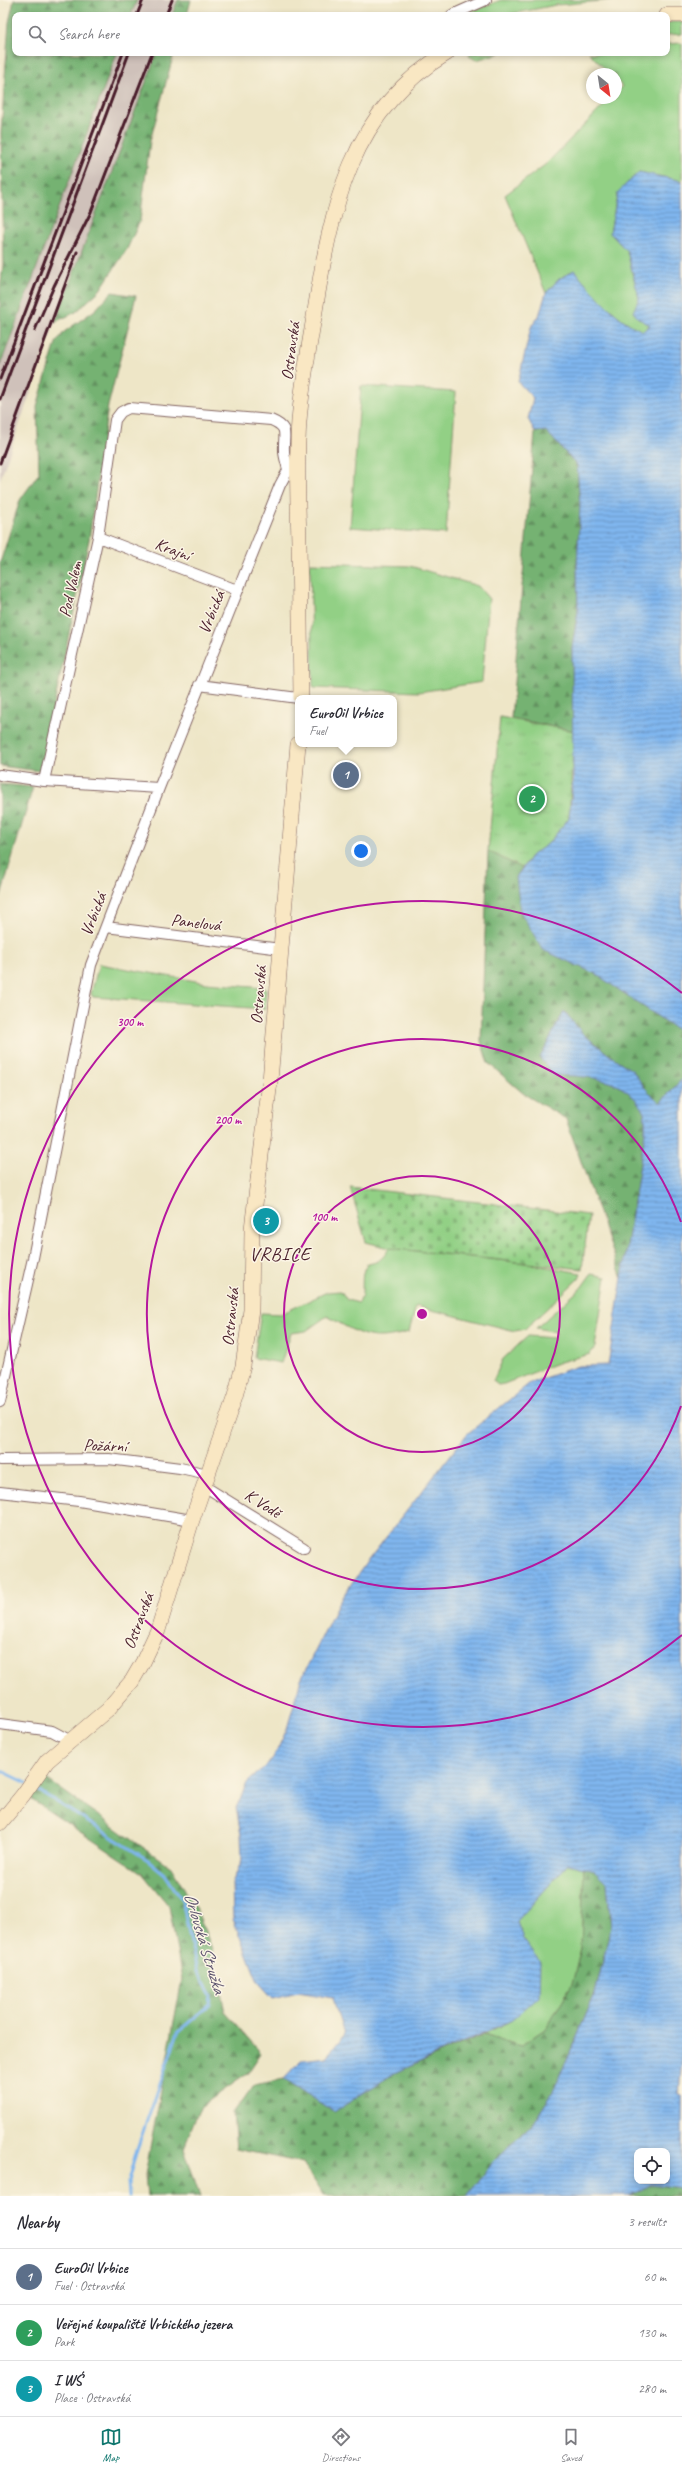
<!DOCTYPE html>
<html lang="en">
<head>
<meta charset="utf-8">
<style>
	body { margin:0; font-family:Caveat,sans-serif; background:#f2f2f3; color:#2b2b33 }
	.controls { position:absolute; right:12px; bottom:12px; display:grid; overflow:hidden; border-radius:8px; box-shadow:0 2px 6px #0003 }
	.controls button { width:36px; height:36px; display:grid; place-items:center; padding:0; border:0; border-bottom:1px solid #e1e1e2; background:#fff; color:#2b2b33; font:20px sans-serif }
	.compass { position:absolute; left:586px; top:68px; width:36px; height:36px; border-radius:50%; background:#fff; box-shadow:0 2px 6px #0003; rotate:150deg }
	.you { position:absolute; left:361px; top:851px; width:14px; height:14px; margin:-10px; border:3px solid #fff; border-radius:50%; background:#1a73e8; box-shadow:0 0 0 6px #1a73e833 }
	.badge { display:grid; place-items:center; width:26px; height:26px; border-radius:50%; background:#0f766e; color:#fff; font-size:13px; font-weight:700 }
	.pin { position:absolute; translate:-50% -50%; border:2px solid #fff; box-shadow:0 1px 4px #0006 }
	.popup { position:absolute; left:295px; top:695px; width:102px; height:52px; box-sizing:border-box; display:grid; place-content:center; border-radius:8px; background:#fff; filter:drop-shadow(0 1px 3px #0005); font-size:13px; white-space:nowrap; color:#7c7c81 }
	.popup b { font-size:15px; color:#2b2b33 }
	.popup::after { content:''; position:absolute; left:50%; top:100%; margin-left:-8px; border:8px solid transparent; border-top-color:#fff }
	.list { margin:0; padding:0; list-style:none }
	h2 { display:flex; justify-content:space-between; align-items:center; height:52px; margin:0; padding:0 16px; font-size:17px }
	h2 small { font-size:13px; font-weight:400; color:#7c7c81 }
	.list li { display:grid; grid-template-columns:26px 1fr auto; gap:12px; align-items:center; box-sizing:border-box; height:56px; padding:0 16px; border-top:1px solid #e1e1e2 }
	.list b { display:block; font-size:15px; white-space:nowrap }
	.list p { margin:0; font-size:13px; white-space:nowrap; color:#7c7c81 }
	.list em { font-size:13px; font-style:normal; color:#7c7c81 }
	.icon { flex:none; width:22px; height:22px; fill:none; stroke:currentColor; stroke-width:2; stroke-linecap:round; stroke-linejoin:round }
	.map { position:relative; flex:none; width:682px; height:2196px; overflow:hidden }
	.search { position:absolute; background:#fff; box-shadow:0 2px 6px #0003; left:12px; right:12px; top:12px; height:44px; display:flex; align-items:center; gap:10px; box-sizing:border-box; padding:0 14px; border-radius:8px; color:#7c7c81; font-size:15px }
	.sheet { height:220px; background:#fff }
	nav { display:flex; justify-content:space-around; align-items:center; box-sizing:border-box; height:56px; border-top:1px solid #e1e1e2; background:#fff; font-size:11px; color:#7c7c81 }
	nav a { display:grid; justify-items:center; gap:2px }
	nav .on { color:#0f766e }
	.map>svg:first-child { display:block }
	.railway { fill:#cfc1ba }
	.grass { fill:#92d085; stroke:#6e7858 }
	.forest { fill:url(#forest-firs); stroke:#60684e }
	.cemetery { fill:url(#cemetery-stones); stroke:#6e7858 }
	.park { fill:url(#park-tufts); stroke:#6e7858 }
	.water { fill:url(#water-rules); stroke:#646a8c; fill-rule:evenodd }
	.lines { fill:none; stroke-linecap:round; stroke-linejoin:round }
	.stream { stroke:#7fb6ee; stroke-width:3 }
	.minor-casing { stroke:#836562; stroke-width:12 }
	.secondary-casing { stroke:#836562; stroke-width:16 }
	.minor { stroke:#fff; stroke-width:10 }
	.secondary { stroke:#f9e7c3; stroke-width:15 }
	.rail { stroke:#4a1f2b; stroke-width:3 }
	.ring { fill:none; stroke:#b5179e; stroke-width:2 }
	.labels { text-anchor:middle; stroke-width:3; stroke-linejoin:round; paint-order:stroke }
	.street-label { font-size:17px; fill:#4a1f2b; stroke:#fcf5e5 }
	.water-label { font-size:18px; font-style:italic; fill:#5d546f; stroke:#fcf5e5 }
	.quarter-label { font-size:19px; letter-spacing:1px; fill:#4a1f2b; stroke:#fcf5e5 }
	.centre { fill:#b5179e; stroke:#fcf5e5; stroke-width:2 }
	.ring-label { font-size:12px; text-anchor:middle; font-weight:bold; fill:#b5179e; stroke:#fcf5e5; stroke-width:3; stroke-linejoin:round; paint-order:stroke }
</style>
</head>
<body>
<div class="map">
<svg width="682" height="2196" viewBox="0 0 682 2196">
	<defs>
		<pattern id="forest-firs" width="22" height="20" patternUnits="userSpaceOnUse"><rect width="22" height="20" fill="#75b272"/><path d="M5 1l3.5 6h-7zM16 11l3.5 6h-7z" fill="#62905e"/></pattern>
		<pattern id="cemetery-stones" width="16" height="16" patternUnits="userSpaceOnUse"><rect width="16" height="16" fill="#92d085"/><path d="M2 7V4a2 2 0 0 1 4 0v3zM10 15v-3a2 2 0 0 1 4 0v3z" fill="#7fb273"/></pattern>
		<pattern id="park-tufts" width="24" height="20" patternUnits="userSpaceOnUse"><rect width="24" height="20" fill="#92d085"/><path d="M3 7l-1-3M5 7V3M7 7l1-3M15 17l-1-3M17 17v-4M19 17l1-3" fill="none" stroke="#7fb273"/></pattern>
		<pattern id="water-rules" width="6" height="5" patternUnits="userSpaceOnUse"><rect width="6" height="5" fill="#7fb6ee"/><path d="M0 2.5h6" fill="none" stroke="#6a93c1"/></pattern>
	</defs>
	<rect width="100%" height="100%" fill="#fcf5e5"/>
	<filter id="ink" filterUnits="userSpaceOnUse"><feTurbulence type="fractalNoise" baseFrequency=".025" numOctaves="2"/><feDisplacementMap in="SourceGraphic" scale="8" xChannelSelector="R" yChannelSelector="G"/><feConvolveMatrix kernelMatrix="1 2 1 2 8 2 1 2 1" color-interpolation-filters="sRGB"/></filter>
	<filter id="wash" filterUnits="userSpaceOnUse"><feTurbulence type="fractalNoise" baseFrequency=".012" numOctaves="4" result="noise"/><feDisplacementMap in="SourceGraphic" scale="16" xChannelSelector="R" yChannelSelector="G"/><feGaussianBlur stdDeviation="0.9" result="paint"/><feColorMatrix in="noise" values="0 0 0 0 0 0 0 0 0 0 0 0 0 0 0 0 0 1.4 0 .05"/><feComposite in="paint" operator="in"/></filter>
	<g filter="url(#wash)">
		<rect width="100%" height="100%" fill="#eee6c7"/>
		<path class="railway" d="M 137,0 L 178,0 L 172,15 L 131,15 Z
			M 117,53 L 157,53 L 55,322 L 0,480 L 0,365 Z"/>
		<path class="grass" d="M 501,0 L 613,0 L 556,5 L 506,15 L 462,15 Z
			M 667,22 L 682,22 L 682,34 L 667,35 Z
			M 682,43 L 682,181 L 639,172 L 618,192 L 610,233 L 627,251 L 639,298 L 639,319 L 650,324 L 643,331 C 614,319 595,293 574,270 L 559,279 L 546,293 L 505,195 L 546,164 L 611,98 L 616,98 L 616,93 L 622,86 L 616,80 L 616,74 L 610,74 L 589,53 L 667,53 L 667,44 Z
			M 470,53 L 500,53 L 476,60 L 469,56 Z
			M 361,386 L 456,392 L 446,534 L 350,527 Z
			M 310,563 L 410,566 L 478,586 L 489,599 L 482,682 L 419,692 L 313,688 Z
			M 99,964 L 207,983 L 264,988 L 266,990 L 265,1009 L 93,997 L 91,994 Z
			M 389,1248 L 525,1263 L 581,1273 L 579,1278 L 525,1329 L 515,1331 L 416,1306 L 409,1332 C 369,1343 361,1335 327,1316 L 306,1331 L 291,1333 L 281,1363 L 254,1358 L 261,1313 L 281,1314 L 327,1292 L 341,1291 L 347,1300 L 359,1303 C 366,1292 358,1275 367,1264 C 378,1263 384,1258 389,1248 Z
			M 591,1274 L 606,1277 L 595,1347 L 590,1354 L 560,1362 L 504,1384 L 498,1385 L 493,1381 L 503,1359 L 528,1336 L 555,1338 L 556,1332 L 536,1328 L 581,1288 Z
			M 568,1864 L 584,1868 L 581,1948 L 572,1985 L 545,2029 L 520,2046 L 484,2034 L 512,2020 L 540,1962 L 523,1939 L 517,1921 Z"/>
		<path class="forest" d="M 14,0 L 137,0 L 131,15 L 15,15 L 15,53 L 117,53 L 0,366 L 0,290 L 3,265 L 1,132 L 9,22 Z
			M 178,0 L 191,0 L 187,15 L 172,15 Z
			M 157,53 L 174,53 L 150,141 L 140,221 L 127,249 L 100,290 L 76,312 L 55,322 Z
			M 112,292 L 136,296 L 108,406 L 89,540 L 40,771 L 0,766 L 0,563 L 20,500 L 39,473 L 37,406 L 56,343 L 64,332 L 95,310 Z
			M 546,431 L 577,465 L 580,505 L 577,566 L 578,611 L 572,648 L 574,731 L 511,718 L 535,432 Z
			M 0,784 L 33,787 L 0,899 Z
			M 488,851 L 522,868 L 516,877 L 543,950 L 596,974 L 682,1033 L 682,1079 L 660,1103 L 644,1087 L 633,1071 L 608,1054 L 583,1034 L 564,1011 L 540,1058 L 553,1075 C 586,1076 627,1077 643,1111 C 646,1117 645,1126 645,1133 L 622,1278 L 566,1119 L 524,1094 L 488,1063 L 481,1041 Z
			M 45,1778 L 171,1867 L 197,1911 L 212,1949 L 225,2012 L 261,2053 L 247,2074 L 200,2107 L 184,2148 L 200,2196 L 147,2196 L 145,2175 L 182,1979 L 169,1906 L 142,1873 L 29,1798 Z
			M 584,1868 L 595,1871 L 607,1883 L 611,1927 L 595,1994 L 552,2094 L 532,2124 L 494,2161 L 467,2196 L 324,2196 L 303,2163 L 236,2149 L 233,2113 L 254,2085 L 284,2079 L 334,2112 L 393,2074 L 484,2034 L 520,2046 L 545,2029 L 572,1985 L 581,1948 Z
			M 652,2184 L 682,2188 L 682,2196 L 629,2196 Z"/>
		<path class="cemetery" d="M 350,1187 L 589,1215 L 582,1269 L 389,1248 L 366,1242 Z"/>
		<path class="park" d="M 500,717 L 574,731 L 569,818 L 548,844 L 532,855 L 522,868 L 488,851 Z"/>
		<path class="water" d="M 639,172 L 682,181 L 682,1033 L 596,974 L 543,950 L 520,911 L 516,877 L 532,855 L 548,844 L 569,818 L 573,780 L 572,648 L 578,611 L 577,566 L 580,505 L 577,465 L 546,431 L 535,432 L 528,419 L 533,398 L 518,382 L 531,327 L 539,316 L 546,293 L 559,279 L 574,270 C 595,293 614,319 643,331 L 650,325 L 639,319 L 633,312 L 639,298 L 627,251 L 610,233 L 618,192 Z
			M 564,1011 L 583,1034 L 608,1054 L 633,1071 L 644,1087 L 660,1103 L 682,1079 L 682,2055 L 679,2094 L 682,2095 L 682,2188 L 652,2184 L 629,2196 L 467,2196 L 494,2161 L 532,2124 L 552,2094 L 595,1994 L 611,1927 L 607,1883 L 595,1871 L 568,1864 L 517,1921 L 523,1939 L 540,1962 L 539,1996 L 512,2020 L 393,2074 L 334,2112 L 284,2079 L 302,2060 L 326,2057 L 344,2035 L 333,1998 L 298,1992 L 273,1998 L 258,1982 L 233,1919 L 232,1883 L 242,1860 L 241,1834 L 236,1808 L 247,1783 L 273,1759 L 287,1729 L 301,1679 L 340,1600 L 366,1563 L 467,1434 L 530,1383 L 578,1366 L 608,1365 L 645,1133 C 645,1126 646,1117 643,1111 C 627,1077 586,1076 553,1075 L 540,1058 ZM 637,2151 L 667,2151 L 667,2181 L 637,2181 Z"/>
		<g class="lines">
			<path class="stream" d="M 0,1770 L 27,1783
				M 33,1787 L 148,1860 L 165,1874 L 182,1900 L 197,1971 L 211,1995 L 210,2004 L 178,2032 L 137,2149 L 128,2182 L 129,2196"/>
		</g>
	</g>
	<g filter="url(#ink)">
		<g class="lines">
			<defs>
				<path id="minor" d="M 452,15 L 486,0
					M 98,537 L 237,590
					M 199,685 L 298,698
					M 0,775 L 44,781 L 159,788
					M 44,781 L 98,537 L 115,420 L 121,412 L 129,408 L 271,420 C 290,428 283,434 284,451 C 284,457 287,464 288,470
					M 106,927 L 281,949
					M 0,1402 L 33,1258 L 91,965 L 159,788 L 280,485 L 288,470 L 298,469
					M 0,1460 L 109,1459 L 180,1468 L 208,1474
					M 204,1486 L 304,1548
					M 0,1492 L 79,1501 L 192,1520
					M 0,1724 L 52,1731 L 69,1740"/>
				<path id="secondary" d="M 667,15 L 682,15
					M 301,698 C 300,646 300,594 299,542 C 298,502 296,461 299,421 C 302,384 309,348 315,311 C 331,210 350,110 447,53
					M 0,1823 L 23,1795 L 47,1761 L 108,1709 L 132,1681 L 143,1662 L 158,1630 L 192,1520 L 235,1396 L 243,1366 L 251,1310 L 252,1229 L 270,1081 L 298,744"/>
			</defs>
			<use href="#minor" class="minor-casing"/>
			<use href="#secondary" class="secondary-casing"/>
			<use href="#minor" class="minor"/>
			<use href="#secondary" class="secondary"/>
			<path class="rail" d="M 137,15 L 143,0
				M 166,15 L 172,0
				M 35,330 L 54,286 L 91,212 L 152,53
				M 0,379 L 123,53
				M 0,399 L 129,53
				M 0,463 L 77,252"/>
		</g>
	</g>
	<g class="ring">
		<circle cx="422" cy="1314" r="138"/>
		<path d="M681 1406A275 275 0 1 1 681 1222"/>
		<path d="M682 1635A413 413 0 1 1 682 993"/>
	</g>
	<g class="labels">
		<g class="street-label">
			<text transform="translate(290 351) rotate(-82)" y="6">Ostravská</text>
			<text transform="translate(173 549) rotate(21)" y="6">Krajní</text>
			<text transform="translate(70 589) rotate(-77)" y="6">Pod Valem</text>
			<text transform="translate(211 612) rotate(-68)" y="6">Vrbická</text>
			<text transform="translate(93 914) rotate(-69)" y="6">Vrbická</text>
			<text transform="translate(196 922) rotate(7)" y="6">Panelová</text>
			<text transform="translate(258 995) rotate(-85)" y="6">Ostravská</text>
			<text transform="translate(230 1317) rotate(-84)" y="6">Ostravská</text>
			<text transform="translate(105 1445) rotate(2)" y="6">Požární</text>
			<text transform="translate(263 1503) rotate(32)" y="6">K Vodě</text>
			<text transform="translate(138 1621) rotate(-69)" y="6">Ostravská</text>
		</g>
		<g class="water-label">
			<text transform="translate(205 1943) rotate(73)" y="6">Orlovská Stružka</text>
		</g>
		<g class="quarter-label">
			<text x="280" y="1260">VRBICE</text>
		</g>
	</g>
	<circle cx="422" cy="1314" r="6" class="centre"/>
	<g class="ring-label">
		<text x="130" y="1026">300 m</text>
		<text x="228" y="1124">200 m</text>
		<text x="324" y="1221">100 m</text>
	</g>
</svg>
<div class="controls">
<button><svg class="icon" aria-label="locate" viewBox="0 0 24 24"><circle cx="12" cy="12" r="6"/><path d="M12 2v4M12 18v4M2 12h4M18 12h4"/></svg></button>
</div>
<svg class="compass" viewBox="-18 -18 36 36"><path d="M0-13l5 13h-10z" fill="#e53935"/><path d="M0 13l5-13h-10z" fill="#7c7c81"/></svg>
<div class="you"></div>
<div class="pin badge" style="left:346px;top:775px;background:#5c6f8a">1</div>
<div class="popup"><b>EuroOil Vrbice</b>Fuel</div>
<div class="pin badge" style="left:532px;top:799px;background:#2e9e5b">2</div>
<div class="pin badge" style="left:266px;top:1221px;background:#0f9aa8">3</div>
<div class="search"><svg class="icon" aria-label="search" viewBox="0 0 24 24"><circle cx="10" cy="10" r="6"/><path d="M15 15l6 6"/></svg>Search here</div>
</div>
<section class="sheet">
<h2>Nearby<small>3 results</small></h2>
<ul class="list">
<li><span class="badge" style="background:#5c6f8a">1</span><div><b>EuroOil Vrbice</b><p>Fuel · Ostravská</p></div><em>60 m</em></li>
<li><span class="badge" style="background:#2e9e5b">2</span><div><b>Veřejné koupaliště Vrbického jezera</b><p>Park</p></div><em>130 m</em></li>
<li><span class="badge" style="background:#0f9aa8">3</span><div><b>I WŚ</b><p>Place · Ostravská</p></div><em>280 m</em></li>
</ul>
</section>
<nav>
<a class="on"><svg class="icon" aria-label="map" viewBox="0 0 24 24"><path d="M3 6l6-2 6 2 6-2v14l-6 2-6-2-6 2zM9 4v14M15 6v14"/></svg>Map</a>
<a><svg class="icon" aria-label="directions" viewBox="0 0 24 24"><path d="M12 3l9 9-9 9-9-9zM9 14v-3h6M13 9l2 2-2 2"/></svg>Directions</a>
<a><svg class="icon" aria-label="saved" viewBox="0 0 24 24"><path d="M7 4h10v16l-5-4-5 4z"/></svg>Saved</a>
</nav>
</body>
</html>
